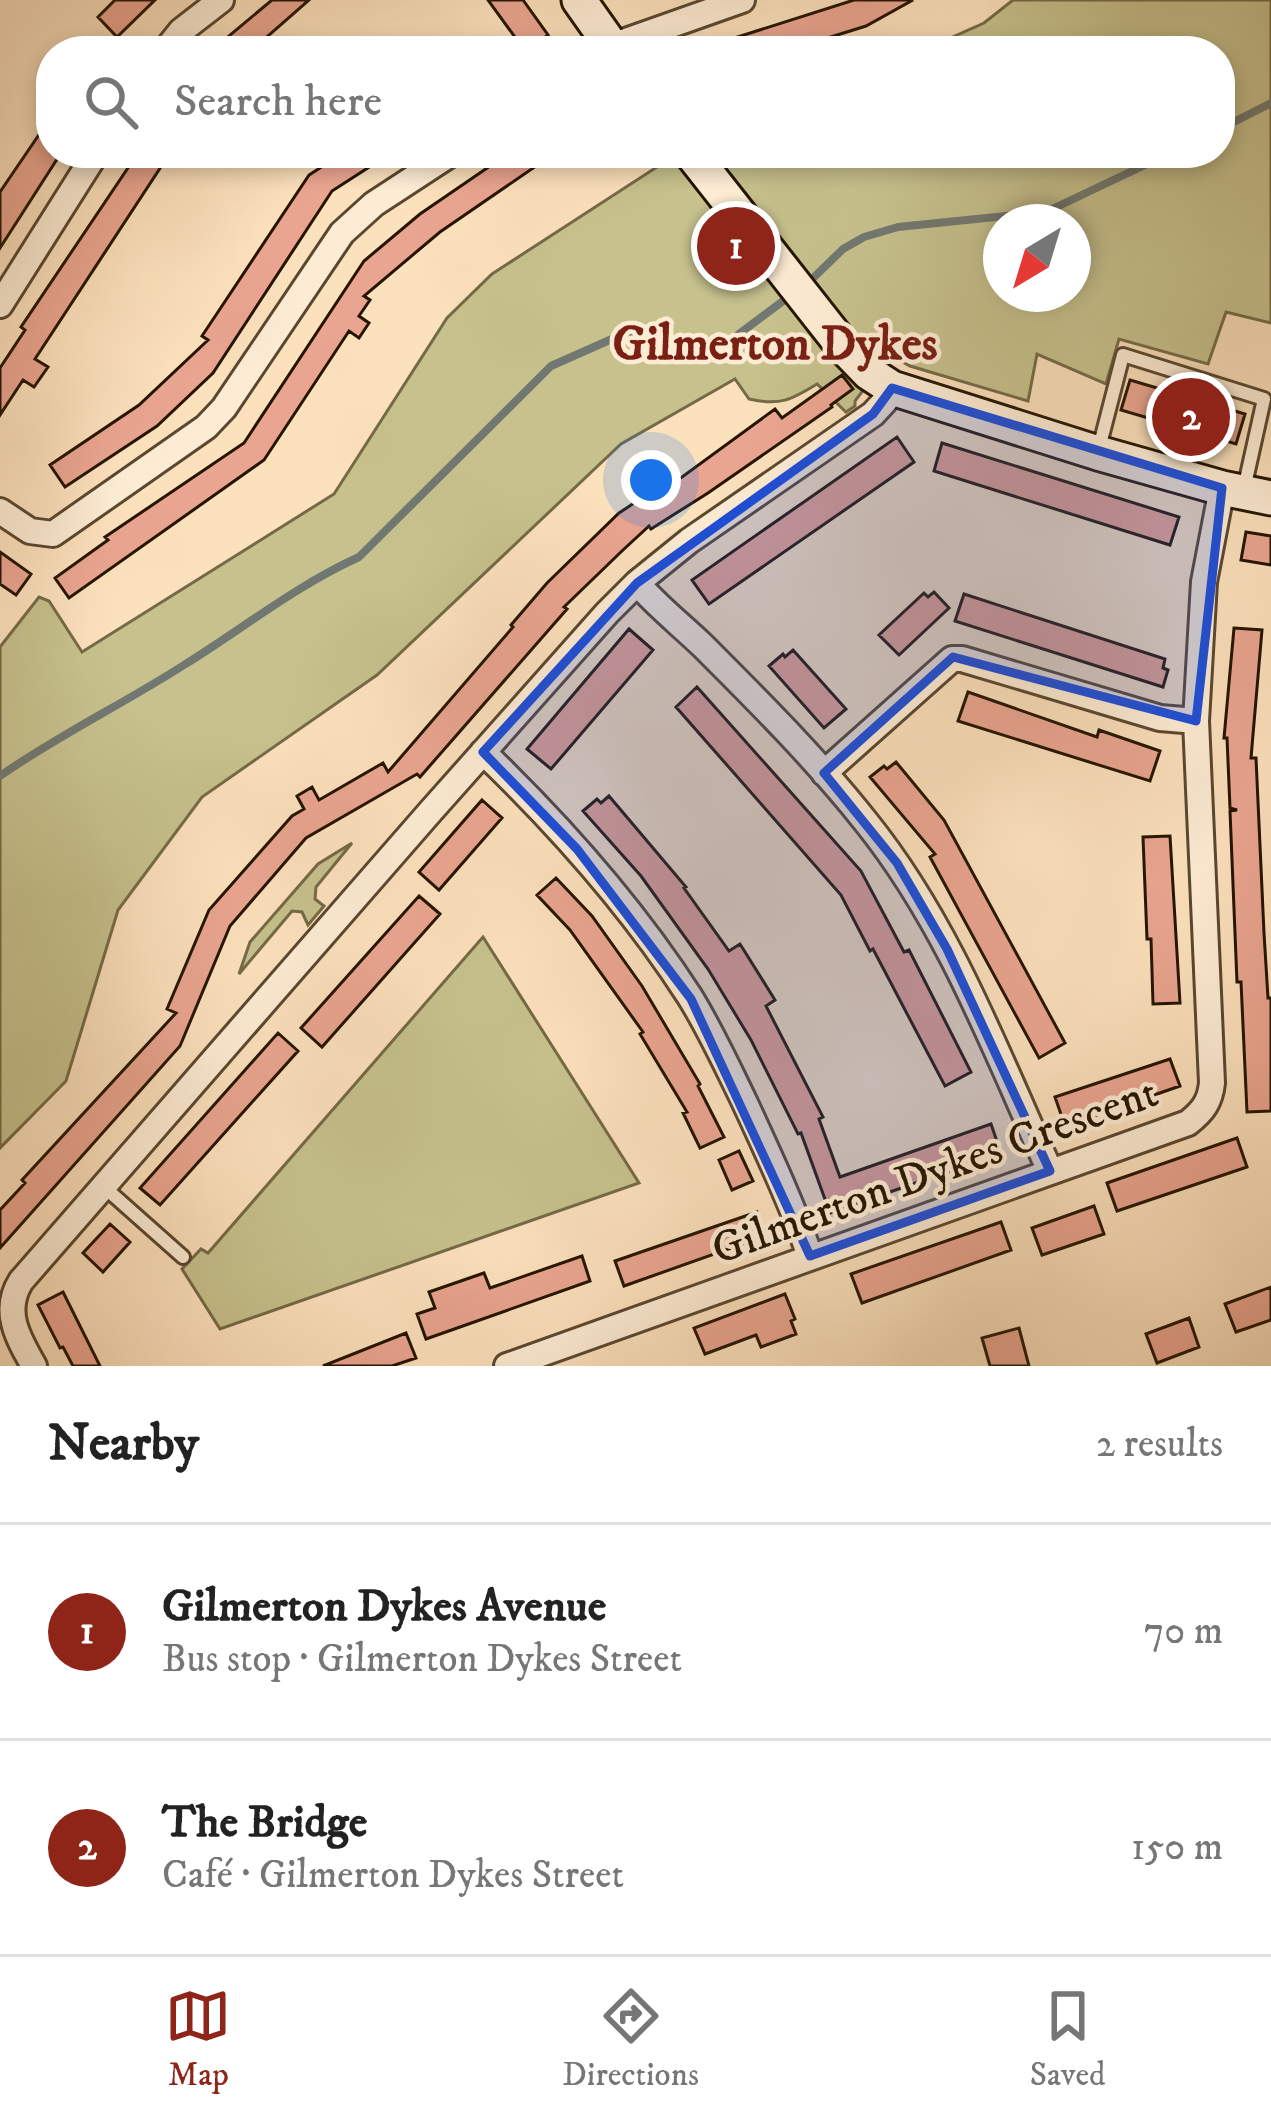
<!DOCTYPE html>
<html lang="en">
<head>
<meta charset="utf-8">
<style>
	body { margin:0; font-family:"IM FELL DW Pica",serif; background:#f6f6f6; color:#222 }
	.compass { position:absolute; left:983px; top:204px; width:108px; height:108px; border-radius:50%; background:#fff; box-shadow:0 6px 18px #0003; rotate:218deg }
	.you { position:absolute; left:651px; top:480px; width:42px; height:42px; margin:-30px; border:9px solid #fff; border-radius:50%; background:#1a73e8; box-shadow:0 0 0 18px #1a73e833 }
	.badge { display:grid; place-items:center; width:78px; height:78px; border-radius:50%; background:#8f2418; color:#fff; font-size:39px; font-weight:700 }
	.pin { position:absolute; translate:-50% -50%; border:6px solid #fff; box-shadow:0 3px 12px #0006 }
	.list { margin:0; padding:0; list-style:none }
	h2 { display:flex; justify-content:space-between; align-items:center; height:156px; margin:0; padding:0 48px; font-size:51px }
	h2 small { font-size:39px; font-weight:400; color:#767676 }
	.list li { display:grid; grid-template-columns:78px 1fr auto; gap:36px; align-items:center; box-sizing:border-box; height:216px; padding:0 48px; border-top:3px solid #e0e0e0 }
	.list b { display:block; font-size:45px; white-space:nowrap }
	.list p { margin:0; font-size:39px; white-space:nowrap; color:#767676 }
	.list em { font-size:39px; font-style:normal; color:#767676 }
	.icon { flex:none; width:66px; height:66px; fill:none; stroke:currentColor; stroke-width:2; stroke-linecap:round; stroke-linejoin:round }
	.map { position:relative; flex:none; width:1271px; height:1366px; overflow:hidden }
	.search { position:absolute; background:#fff; box-shadow:0 6px 18px #0003; left:36px; right:36px; top:36px; height:132px; display:flex; align-items:center; gap:30px; box-sizing:border-box; padding:0 42px; border-radius:48px; color:#767676; font-size:45px }
	.sheet { height:588px; background:#fff }
	nav { display:flex; justify-content:space-around; align-items:center; box-sizing:border-box; height:168px; border-top:3px solid #e0e0e0; background:#fff; font-size:33px; color:#767676 }
	nav a { display:grid; justify-items:center; gap:6px }
	nav .on { color:#8f2418 }
	.map>svg:first-child { display:block }
	.green { fill:#c6c18d; stroke:#756a46; stroke-width:3; fill-rule:evenodd }
	.lines { fill:none; stroke-linecap:round; stroke-linejoin:round }
	.stream { stroke:#717871; stroke-width:8 }
	.building { fill:#eaa590; stroke:#241400; stroke-width:3 }
	.lane-casing { stroke:#5a472f; stroke-width:18 }
	.street-casing { stroke:#5a472f; stroke-width:30 }
	.secondary-casing { stroke:#241400; stroke-width:39 }
	.lane { stroke:#fdecd4; stroke-width:12 }
	.street { stroke:#fdecd4; stroke-width:24 }
	.secondary { stroke:#fdecd4; stroke-width:33 }
	.marked { fill:#1d4ed8; fill-opacity:0.2; stroke:#1d4ed8; stroke-width:9; stroke-linejoin:round }
	.labels { text-anchor:middle; stroke-width:9; stroke-linejoin:round; paint-order:stroke }
	.street-label { font-size:45px; fill:#241400; stroke:#fdecd4 }
	.neighbourhood-label { font-size:48px; font-weight:bold; fill:#7a1f14; stroke:#fdecd4 }
</style>
</head>
<body>
<div class="map">
<svg width="1271" height="1366" viewBox="0 0 1271 1366">
	<rect width="100%" height="100%" fill="#fce1bd"/>
	<filter id="stains"><feTurbulence type="fractalNoise" baseFrequency=".00167" numOctaves="4"/><feColorMatrix values="0 0 0 0 .2 0 0 0 0 .09 0 0 0 0 .02 0 0 0 .5 -.17"/></filter>
	<radialGradient id="worn" r=".72"><stop offset=".6" stop-color="#630" stop-opacity="0"/><stop offset="1" stop-color="#630" stop-opacity=".3"/></radialGradient>
	<path class="green" d="M 1013,0 L 1271,0 L 1271,323 L 1226,312 L 1208,364 L 1119,339 L 1106,384 L 1037,354 L 1028,401 L 910,366 L 890,355 L 855,401 L 855,406 L 846,412 L 817,384 C 791,400 780,406 749,399 L 735,379 L 621,444 L 377,675 L 202,797 L 118,910 L 66,1081 L 0,1148 L 0,647 L 39,597 L 49,601 L 82,652 L 334,494 L 447,318 L 492,274 L 663,163 L 690,153 L 1220,153 L 1220,51 L 921,51 L 984,23 ZM 1001,222 L 1073,222 L 1073,294 L 1001,294 Z
		M 352,843 L 316,887 L 315,899 L 324,906 L 308,925 L 302,912 L 292,911 L 239,974 L 250,942 L 318,864 Z
		M 483,937 L 639,1183 L 220,1329 L 182,1269 L 201,1249 L 208,1253 Z"/>
	<g class="lines">
		<path class="stream" d="M 1220,129 L 1271,103
			M 808,283 L 843,249 L 864,237 L 898,227 L 1046,212 L 1170,153
			M 0,776 C 59,735 123,704 184,665 C 242,629 297,585 359,557 L 551,366 L 621,335 L 712,354 L 791,295"/>
	</g>
	<path class="building" d="M 115,0 L 155,0 L 117,37 L 98,17 Z
		M 272,0 L 309,0 L 251,51 L 211,51 Z
		M 488,0 L 523,0 L 548,35 L 525,51 Z
		M 854,0 L 913,0 L 866,26 L 786,51 L 707,51 L 706,47 Z
		M 51,117 L 51,153 L 61,153 L 0,248 L 0,192 Z
		M 138,153 L 170,153 L 35,359 L 48,367 L 34,387 L 23,380 L 0,415 L 0,368 L 25,330 L 21,327 Z
		M 343,153 L 391,153 L 332,191 L 213,373 L 157,426 L 65,487 L 50,465 L 139,405 L 208,340 L 202,336 L 309,175 Z
		M 509,153 L 555,153 L 440,232 L 364,296 L 370,300 L 359,316 L 369,323 L 359,338 L 349,331 L 264,460 L 69,598 L 55,578 L 108,540 L 105,537 L 244,443 L 364,261 L 420,214 Z
		M 842,375 L 853,389 L 831,405 L 832,407 L 708,493 L 651,529 L 649,526 L 623,550 L 564,607 L 567,609 L 420,777 L 417,774 L 306,838 L 230,926 L 180,1046 L 0,1248 L 0,1210 L 25,1183 L 22,1180 L 176,1013 L 167,1009 L 209,910 L 292,816 L 304,809 L 297,796 L 312,787 L 319,800 L 383,763 L 388,772 L 513,627 L 511,625 L 547,583 L 619,513 L 675,476 L 678,480 L 775,409 L 782,418 Z
		M 1130,380 L 1245,414 L 1236,444 L 1121,410 Z
		M 897,437 L 914,462 L 709,604 L 692,580 Z
		M 942,443 L 1179,517 L 1170,545 L 934,471 Z
		M 1246,532 L 1271,536 L 1271,565 L 1241,560 Z
		M 0,552 L 31,574 L 16,595 L 0,584 Z
		M 934,592 L 949,608 L 899,655 L 879,635 L 924,593 L 928,597 Z
		M 964,594 L 1165,659 L 1163,668 L 1168,670 L 1163,687 L 955,621 Z
		M 1234,628 L 1262,630 L 1251,758 L 1256,758 L 1264,933 L 1268,998 L 1271,998 L 1271,1111 L 1247,1112 L 1241,982 L 1237,982 L 1230,811 L 1237,810 L 1230,808 L 1227,738 L 1224,738 Z
		M 629,629 L 653,650 L 551,769 L 527,749 Z
		M 793,650 L 846,709 L 824,728 L 769,666 L 783,654 L 785,657 Z
		M 697,687 L 861,871 L 904,952 L 909,950 L 971,1072 L 945,1086 L 873,949 L 870,951 L 841,895 L 676,707 Z
		M 968,692 L 1097,737 L 1099,730 L 1160,751 L 1150,781 L 958,721 Z
		M 896,762 L 944,820 L 1065,1043 L 1039,1058 L 930,857 L 935,854 L 870,777 L 884,766 L 887,769 Z
		M 609,796 L 686,887 L 684,888 L 729,951 L 740,944 L 775,1000 L 766,1006 L 823,1117 L 819,1119 L 840,1177 L 991,1124 L 1001,1153 L 830,1213 L 801,1133 L 798,1134 L 751,1040 L 708,969 L 641,876 L 583,811 L 597,799 L 601,803 Z
		M 482,800 L 502,818 L 439,890 L 419,872 Z
		M 1170,836 L 1180,1003 L 1153,1004 L 1151,939 L 1147,939 L 1143,837 Z
		M 556,878 L 592,916 L 642,986 L 700,1084 L 698,1086 L 724,1137 L 700,1148 L 683,1113 L 687,1112 L 640,1034 L 643,1032 L 570,930 L 537,895 Z
		M 419,896 L 440,914 L 322,1047 L 301,1028 Z
		M 278,1033 L 298,1051 L 160,1205 L 140,1188 Z
		M 1170,1059 L 1180,1086 L 1065,1126 L 1055,1097 Z
		M 1237,1138 L 1247,1167 L 1117,1211 L 1107,1183 Z
		M 739,1151 L 753,1181 L 732,1190 L 719,1160 Z
		M 1094,1206 L 1104,1234 L 1042,1255 L 1032,1228 Z
		M 757,1212 L 765,1236 L 624,1286 L 615,1261 Z
		M 1001,1222 L 1011,1250 L 862,1303 L 851,1274 Z
		M 110,1224 L 130,1242 L 103,1272 L 83,1253 Z
		M 582,1256 L 590,1281 L 426,1339 L 417,1314 L 435,1308 L 429,1292 L 484,1273 L 490,1288 Z
		M 1271,1287 L 1271,1320 L 1236,1332 L 1225,1304 Z
		M 63,1292 L 100,1366 L 73,1366 L 63,1347 L 60,1348 L 38,1305 Z
		M 785,1294 L 795,1319 L 791,1321 L 796,1334 L 761,1347 L 756,1335 L 705,1354 L 694,1328 Z
		M 1189,1318 L 1199,1347 L 1157,1363 L 1146,1334 Z
		M 1019,1328 L 1029,1366 L 990,1366 L 982,1338 Z
		M 406,1333 L 416,1358 L 392,1366 L 323,1366 Z"/>
	<g class="lines">
		<defs>
			<path id="lane" d="M 1098,452 L 1123,355 L 1264,399 L 1244,489
				M 103,1186 L 183,1257"/>
			<path id="street" d="M 165,51 L 181,31 L 221,0
				M 608,51 L 623,42 L 742,0
				M 0,305 L 96,153
				M 0,511 L 30,531 L 53,534 L 206,427 L 224,408 L 342,233 L 374,204 L 452,153
				M 637,583 C 657,606 681,625 703,646 C 759,702 817,760 866,822 C 949,925 996,1052 1050,1171
				M 483,752 C 560,826 632,907 690,997 C 711,1031 728,1068 745,1103 C 768,1153 792,1204 810,1256
				M 824,773 L 952,659 L 962,659 L 1160,718 L 1196,721
				M 34,1366 C 18,1338 2,1311 21,1281 L 430,812 L 607,613 L 637,583 L 689,541 L 873,414 L 885,401 L 892,388
				M 507,1366 L 1188,1123 C 1203,1111 1210,1102 1212,1083 L 1196,721 L 1204,582 L 1222,488"/>
			<path id="secondary" d="M 579,0 L 615,51
				M 691,153 L 842,345 L 869,373 L 892,388 L 1098,453 L 1222,488 L 1271,498"/>
		</defs>
		<use href="#lane" class="lane-casing"/>
		<use href="#street" class="street-casing"/>
		<use href="#secondary" class="secondary-casing"/>
		<use href="#lane" class="lane"/>
		<use href="#street" class="street"/>
		<use href="#secondary" class="secondary"/>
	</g>
	<path class="marked" d="M 892,388 L 1222,488 L 1196,721 L 953,657 L 824,773 L 897,863 L 947,949 L 1050,1171 L 810,1256 L 691,999 L 577,849 L 483,752 L 637,583 L 873,414 Z"/>
	<g class="labels">
		<g class="street-label">
			<text transform="translate(934 1169) rotate(-20)" y="16">Gilmerton Dykes Crescent</text>
		</g>
		<g class="neighbourhood-label">
			<text x="775" y="359">Gilmerton Dykes</text>
		</g>
	</g>
	<rect width="100%" height="100%" filter="url(#stains)"/>
	<rect width="100%" height="100%" fill="url(#worn)"/>
</svg>
<svg class="compass" viewBox="-18 -18 36 36"><path d="M0-13l5 13h-10z" fill="#e53935"/><path d="M0 13l5-13h-10z" fill="#767676"/></svg>
<div class="you"></div>
<div class="pin badge" style="left:736px;top:246px">1</div>
<div class="pin badge" style="left:1191px;top:417px">2</div>
<div class="search"><svg class="icon" aria-label="search" viewBox="0 0 24 24"><circle cx="10" cy="10" r="6"/><path d="M15 15l6 6"/></svg>Search here</div>
</div>
<section class="sheet">
<h2>Nearby<small>2 results</small></h2>
<ul class="list">
<li><span class="badge">1</span><div><b>Gilmerton Dykes Avenue</b><p>Bus stop · Gilmerton Dykes Street</p></div><em>70 m</em></li>
<li><span class="badge">2</span><div><b>The Bridge</b><p>Café · Gilmerton Dykes Street</p></div><em>150 m</em></li>
</ul>
</section>
<nav>
<a class="on"><svg class="icon" aria-label="map" viewBox="0 0 24 24"><path d="M3 6l6-2 6 2 6-2v14l-6 2-6-2-6 2zM9 4v14M15 6v14"/></svg>Map</a>
<a><svg class="icon" aria-label="directions" viewBox="0 0 24 24"><path d="M12 3l9 9-9 9-9-9zM9 14v-3h6M13 9l2 2-2 2"/></svg>Directions</a>
<a><svg class="icon" aria-label="saved" viewBox="0 0 24 24"><path d="M7 4h10v16l-5-4-5 4z"/></svg>Saved</a>
</nav>
</body>
</html>
